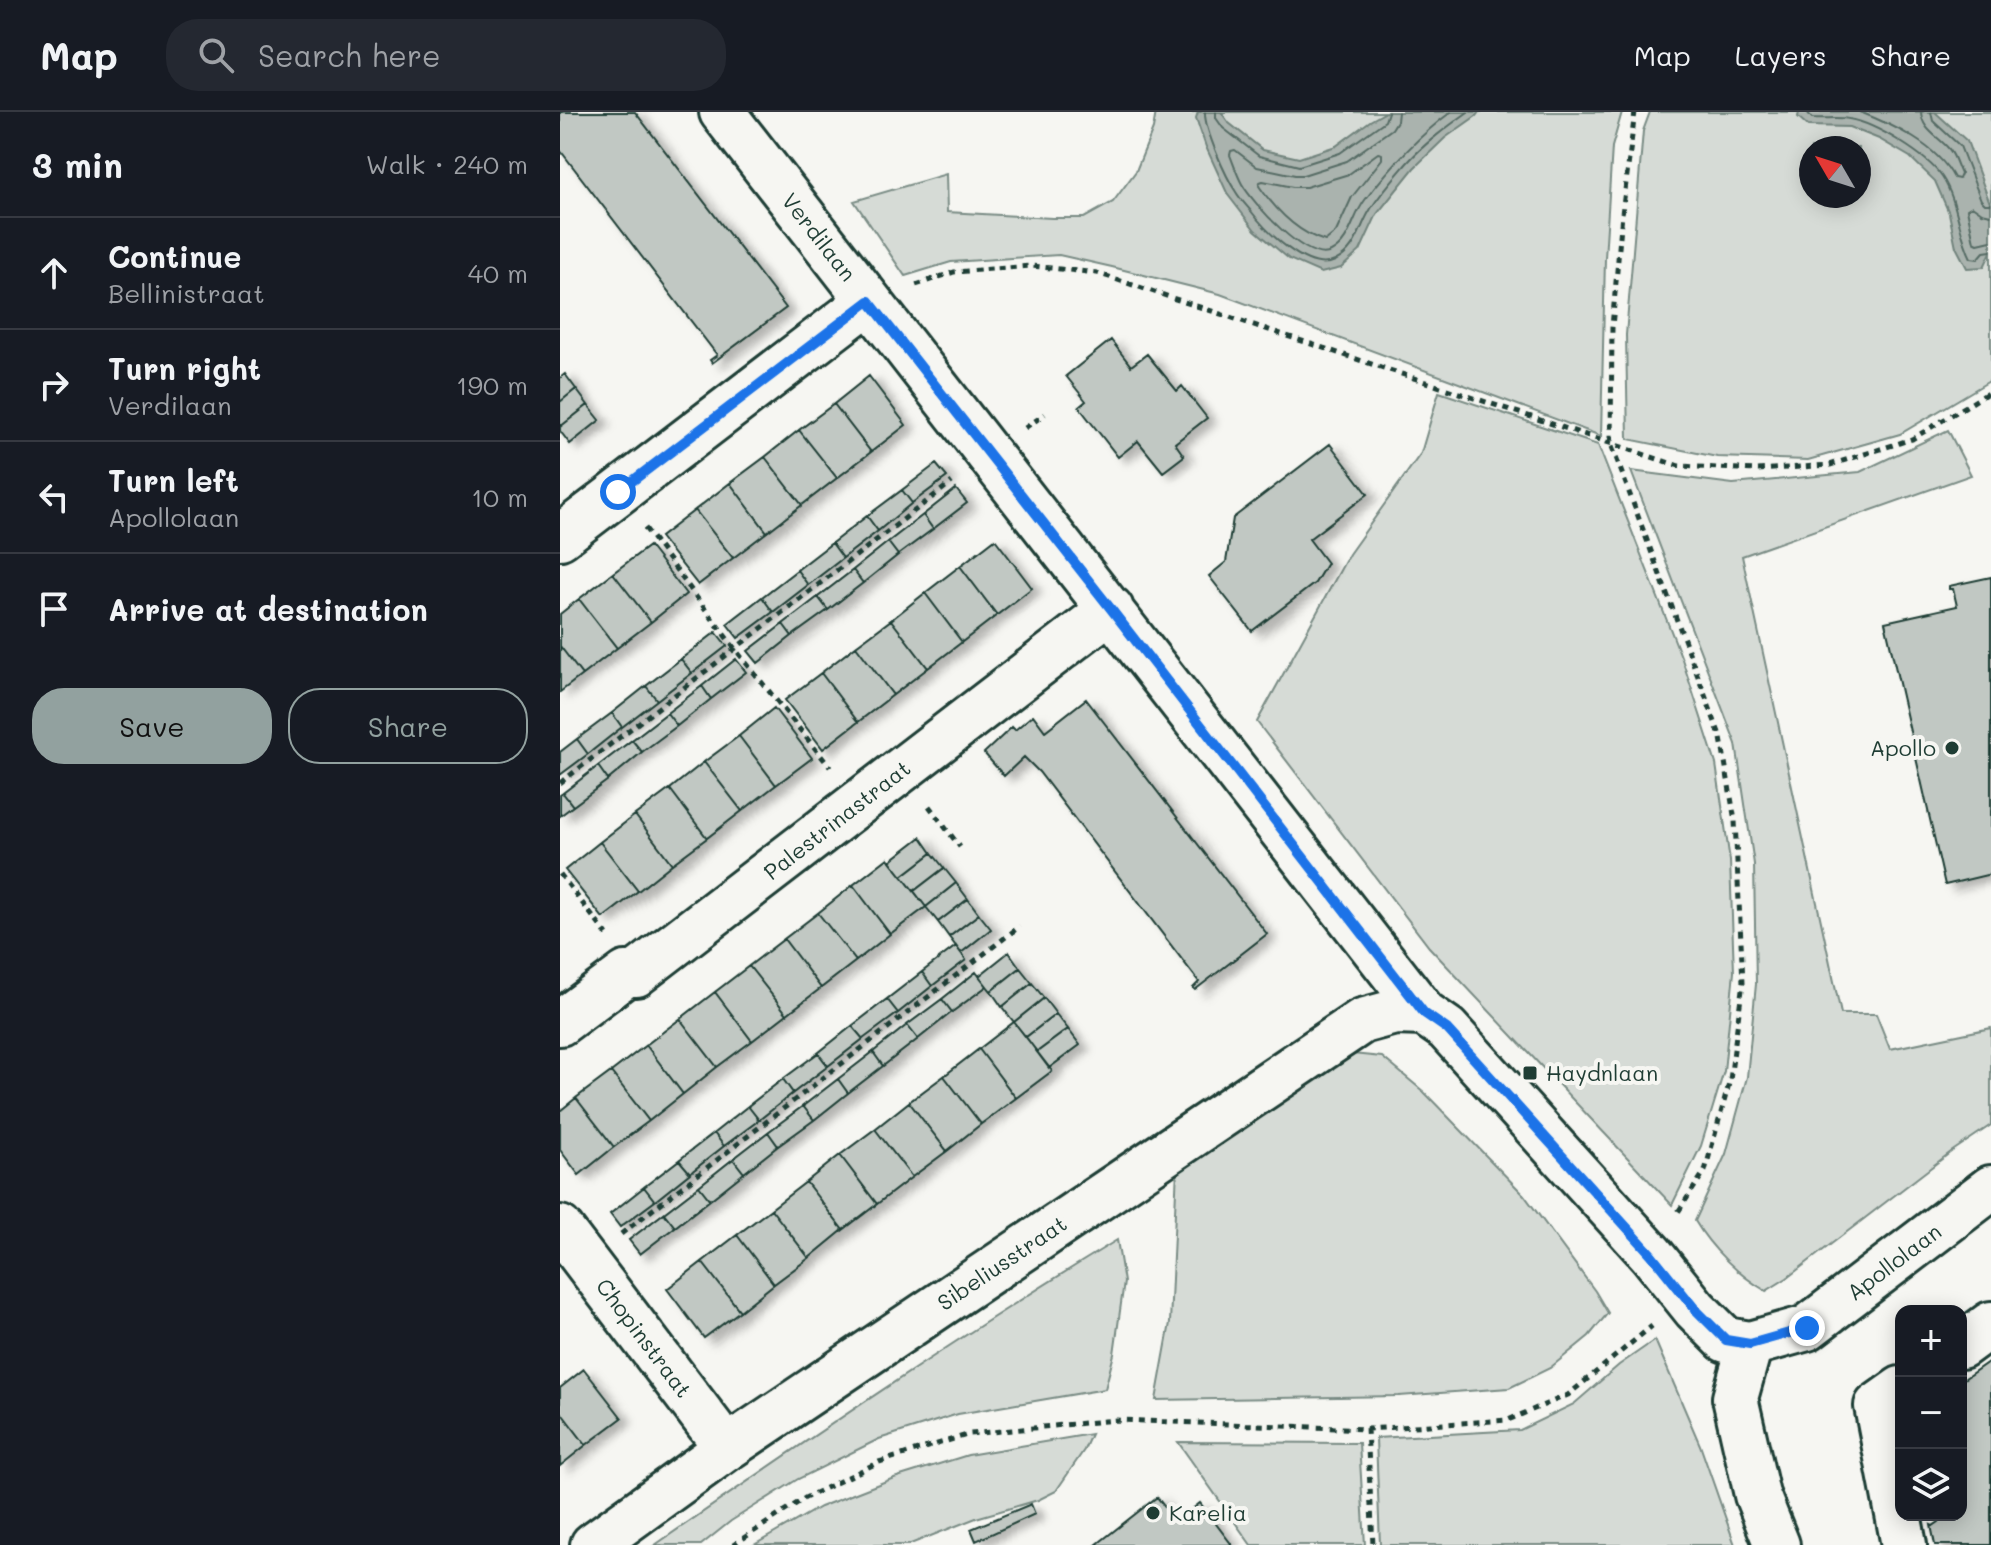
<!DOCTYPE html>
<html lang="en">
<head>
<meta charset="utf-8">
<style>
	body { margin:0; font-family:Mali,sans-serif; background:#242831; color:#f1f3f6 }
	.controls { position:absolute; right:24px; bottom:24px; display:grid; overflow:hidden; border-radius:16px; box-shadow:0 4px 20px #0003 }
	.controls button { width:72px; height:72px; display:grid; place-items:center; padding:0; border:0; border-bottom:2px solid #363941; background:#171b24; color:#f1f3f6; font:40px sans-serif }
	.compass { position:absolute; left:1239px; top:24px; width:72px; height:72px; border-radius:50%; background:#171b24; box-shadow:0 4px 20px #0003; rotate:309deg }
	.stop { position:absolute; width:24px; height:24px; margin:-18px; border:6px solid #1a73e8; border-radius:50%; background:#fff }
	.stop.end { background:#1a73e8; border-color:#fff; box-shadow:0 2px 8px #0008 }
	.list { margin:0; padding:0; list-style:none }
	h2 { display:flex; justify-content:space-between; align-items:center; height:104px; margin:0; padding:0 32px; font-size:34px }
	h2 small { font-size:26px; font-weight:400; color:#9ea1a6 }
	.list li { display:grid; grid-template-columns:52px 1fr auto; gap:24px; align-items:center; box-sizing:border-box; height:112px; padding:0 32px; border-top:2px solid #363941 }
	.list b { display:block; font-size:30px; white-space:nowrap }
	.list p { margin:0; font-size:26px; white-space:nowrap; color:#9ea1a6 }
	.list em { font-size:26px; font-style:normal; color:#9ea1a6 }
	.actions { display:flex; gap:16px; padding:24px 32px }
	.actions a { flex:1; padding:18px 0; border:2px solid #92a19f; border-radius:32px; text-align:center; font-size:28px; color:#92a19f }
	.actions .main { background:#92a19f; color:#111 }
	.icon { flex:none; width:44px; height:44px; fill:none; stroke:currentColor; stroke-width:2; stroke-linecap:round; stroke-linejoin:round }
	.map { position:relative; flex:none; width:1431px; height:1433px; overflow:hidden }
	header { display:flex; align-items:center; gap:48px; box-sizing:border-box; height:112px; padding:0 40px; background:#171b24; border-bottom:2px solid #363941 }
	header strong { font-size:38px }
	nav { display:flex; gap:44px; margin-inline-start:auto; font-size:28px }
	.search { width:560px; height:72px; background:#242831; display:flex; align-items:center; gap:20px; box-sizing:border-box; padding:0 28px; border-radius:32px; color:#9ea1a6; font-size:30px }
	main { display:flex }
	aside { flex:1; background:#171b24 }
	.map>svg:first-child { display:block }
	.green { fill:#d6dbd6; stroke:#7a8c85; stroke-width:2; fill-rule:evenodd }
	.water { fill:#aab3ae; stroke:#72847d; stroke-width:2 }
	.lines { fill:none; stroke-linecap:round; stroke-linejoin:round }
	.shore { stroke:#576c65; stroke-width:2 }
	.building { fill:#c1c8c3; stroke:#1f3d34; stroke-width:2; filter:url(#shadow) }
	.minor-casing { stroke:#1f3d34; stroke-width:50 }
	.path { stroke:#1f3d34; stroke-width:5; stroke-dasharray:6 6; stroke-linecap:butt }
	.minor { stroke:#f6f6f2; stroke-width:44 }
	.route { stroke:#1a73e8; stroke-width:10 }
	.poi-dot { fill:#1f3d34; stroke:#f6f6f2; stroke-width:3 }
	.labels { text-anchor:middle; stroke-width:8; stroke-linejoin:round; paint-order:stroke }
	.street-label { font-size:22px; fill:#1f3d34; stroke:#f6f6f2 }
	.poi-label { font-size:22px; fill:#1f3d34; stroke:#f6f6f2; text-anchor:start }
</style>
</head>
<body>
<header>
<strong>Map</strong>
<div class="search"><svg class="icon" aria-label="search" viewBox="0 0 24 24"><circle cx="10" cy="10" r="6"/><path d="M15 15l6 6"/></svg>Search here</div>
<nav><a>Map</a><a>Layers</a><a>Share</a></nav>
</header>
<main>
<aside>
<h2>3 min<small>Walk · 240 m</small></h2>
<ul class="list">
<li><svg class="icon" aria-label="ahead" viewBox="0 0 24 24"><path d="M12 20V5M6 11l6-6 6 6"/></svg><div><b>Continue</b><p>Bellinistraat</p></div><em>40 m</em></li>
<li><svg class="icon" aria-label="right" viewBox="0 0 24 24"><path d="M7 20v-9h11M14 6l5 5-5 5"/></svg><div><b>Turn right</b><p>Verdilaan</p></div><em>190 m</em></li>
<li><svg class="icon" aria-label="left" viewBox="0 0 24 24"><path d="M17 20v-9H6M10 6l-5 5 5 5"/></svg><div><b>Turn left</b><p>Apollolaan</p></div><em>10 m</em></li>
<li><svg class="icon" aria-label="arrive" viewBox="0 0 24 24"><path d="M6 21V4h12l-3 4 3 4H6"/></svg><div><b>Arrive at destination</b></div></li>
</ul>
<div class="actions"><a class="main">Save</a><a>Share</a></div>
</aside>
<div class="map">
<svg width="1431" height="1433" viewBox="0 0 1431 1433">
	<defs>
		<filter id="shadow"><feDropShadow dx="9" dy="5" stdDeviation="4" flood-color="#0004"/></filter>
	</defs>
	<rect width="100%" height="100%" fill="#f6f6f2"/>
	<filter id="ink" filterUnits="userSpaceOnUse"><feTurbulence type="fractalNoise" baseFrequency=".0125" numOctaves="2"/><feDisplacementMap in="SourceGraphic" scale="16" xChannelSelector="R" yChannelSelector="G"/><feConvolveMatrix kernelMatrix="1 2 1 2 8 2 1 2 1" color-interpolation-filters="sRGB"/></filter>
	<g filter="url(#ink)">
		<path class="green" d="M 596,0 L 1062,0 L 1052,35 L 1045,146 L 1041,324 L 660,182 L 552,155 L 499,143 L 391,150 L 345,164 L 294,89 L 386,62 L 387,100 L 492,106 L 524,106 L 553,90 L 576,59 L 593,17 Z
			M 1090,0 L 1431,0 L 1431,268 L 1340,322 L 1248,348 L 1157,345 L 1068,327 L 1066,223 L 1083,19 ZM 1251,36 L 1299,36 L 1299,84 L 1251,84 Z
			M 879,280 L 1038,333 L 1122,547 L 1156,652 L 1170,749 L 1174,860 L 1164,959 L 1141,1034 L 1112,1093 L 869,835 L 697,610 L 789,442 L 861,341 Z
			M 1388,318 L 1411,363 L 1182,444 L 1281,902 L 1316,902 L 1330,937 L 1431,916 L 1431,1013 L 1391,1040 L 1227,1166 L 1206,1179 C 1178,1163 1151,1136 1135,1109 L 1166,1042 L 1187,965 L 1196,872 L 1194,752 L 1176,632 L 1071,359 L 1173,372 L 1300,360 Z
			M 792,942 L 822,945 L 864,980 L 964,1083 L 1035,1179 L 1048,1201 L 1029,1224 L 990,1256 L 949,1276 L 839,1284 L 596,1288 L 610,1211 L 617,1056 L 745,970 Z
			M 557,1128 L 564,1170 L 554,1242 L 545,1277 L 398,1302 L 319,1327 L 238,1367 L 171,1409 L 141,1433 L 95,1433 C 247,1328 399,1224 557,1128 Z
			M 1095,1228 L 1140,1333 L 1175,1433 L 820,1433 L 816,1326 L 960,1318 L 1014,1292 L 1059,1253 Z
			M 531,1322 L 524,1338 L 496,1379 L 478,1388 L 416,1406 L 348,1433 L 194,1433 L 260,1395 L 334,1366 L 408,1343 Z
			M 618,1330 L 799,1331 L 805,1433 L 691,1433 Z"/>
		<path class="water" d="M 638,0 L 661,0 L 669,11 L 703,38 L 739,46 L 776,34 L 810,9 L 826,0 L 919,0 L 916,4 L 885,26 L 854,56 L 817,102 L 800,139 L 781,156 L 761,161 L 729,147 L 695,118 L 668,83 L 646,35 L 636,6 Z
			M 1239,0 L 1375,0 L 1407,29 L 1431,94 L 1431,140 L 1424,155 L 1407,156 L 1396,135 L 1389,101 L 1375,69 L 1350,45 L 1319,27 L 1289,15 L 1248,14 L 1238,5 Z"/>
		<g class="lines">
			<path class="shore" d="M 645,0 C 644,17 666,65 676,80 C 680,87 686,93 691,99 C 706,119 748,162 775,149 C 796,139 799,117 809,100 C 818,84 835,65 847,51 C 865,31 887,15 908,0
				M 656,0 L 656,6 L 663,16 L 699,44 L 739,54 L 780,41 L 825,9 L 828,0
				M 838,0 L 837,9 L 832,17 L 787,49 L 743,63 L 735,63 L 697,55 L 675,38 L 671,39 L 670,43 C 674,53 677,63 682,72 C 693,91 747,152 771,140 C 791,129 792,105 805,88 C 830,55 857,25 891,0
				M 1247,0 L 1252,6 C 1265,7 1278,5 1289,7 C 1315,11 1367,43 1382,65 C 1398,89 1398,121 1411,146 L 1418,147 L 1424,140 L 1431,139
				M 1300,0 C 1333,13 1377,33 1394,66 L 1399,67 L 1401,62 C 1397,54 1395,44 1389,37 C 1378,24 1362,18 1361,0
				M 1371,0 L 1373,9 L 1400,34 L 1421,88 L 1425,92 L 1431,92
				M 818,41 L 822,42 L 822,47 L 792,85 L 776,120 L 765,129 C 737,121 715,97 699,74 L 700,70 L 703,69 L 733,75 L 746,75 L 789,62 Z
				M 1431,103 L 1422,101 L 1412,94 L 1407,97 L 1414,130 L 1418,132 L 1431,129"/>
		</g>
		<path class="building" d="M 0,0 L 75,0 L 226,196 L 152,251 L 150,248 L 157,243 L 0,38 Z
			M 551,228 L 571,254 L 587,242 L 617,279 L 622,274 L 647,306 L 615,331 L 624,344 L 603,360 L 578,329 L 558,345 L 519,295 L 526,289 L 506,264 Z
			M 5,262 L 16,277 L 0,290 L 0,266 Z
			M 309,264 L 346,313 L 311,340 L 274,292 Z
			M 16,277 L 28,293 L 0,315 L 0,290 Z
			M 274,292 L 311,340 L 277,366 L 239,318 Z
			M 28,293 L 40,308 L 10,332 L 0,319 L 0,315 Z
			M 239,318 L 277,366 L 242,393 L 205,345 Z
			M 770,332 L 808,382 L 749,427 L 767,451 L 755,471 L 692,519 L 649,464 L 666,450 L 673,406 Z
			M 205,345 L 242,393 L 207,420 L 170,371 Z
			M 376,352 L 387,365 L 352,391 L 342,378 Z
			M 170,371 L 207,420 L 173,446 L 135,398 Z
			M 396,377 L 407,391 L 373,417 L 363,403 Z
			M 342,378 L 352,391 L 318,419 L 307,404 Z
			M 135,398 L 173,446 L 138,473 L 100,425 Z
			M 363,403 L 373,417 L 338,443 L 328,430 Z
			M 307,404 L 318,419 L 283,446 L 272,431 Z
			M 435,427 L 472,476 L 437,503 L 400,454 Z
			M 328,430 L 338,443 L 303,471 L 293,458 Z
			M 272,431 L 283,446 L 248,473 L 237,458 Z
			M 89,434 L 126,482 L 91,510 L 53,461 Z
			M 400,454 L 437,503 L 402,530 L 365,481 Z
			M 237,458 L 248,473 L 213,500 L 202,485 Z
			M 293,458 L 303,471 L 268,498 L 258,485 Z
			M 53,461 L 91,510 L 57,536 L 19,487 Z
			M 1431,465 L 1431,762 L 1385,773 L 1325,510 L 1397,494 L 1393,477 L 1389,477 L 1389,474 Z
			M 365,481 L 402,530 L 368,556 L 331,508 Z
			M 202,485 L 213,500 L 178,526 L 167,512 Z
			M 258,485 L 268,498 L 232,524 L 223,512 Z
			M 19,487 L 57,536 L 22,563 L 0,534 L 0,502 Z
			M 331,508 L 368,556 L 333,583 L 296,534 Z
			M 223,512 L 232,524 L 198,551 L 188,539 Z
			M 156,520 L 167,534 L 132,561 L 121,547 Z
			M 0,534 L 22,563 L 0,580 Z
			M 296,534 L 333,583 L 298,610 L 261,561 Z
			M 121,547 L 132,561 L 97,588 L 86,574 Z
			M 176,547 L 186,560 L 151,587 L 142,574 Z
			M 261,561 L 298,610 L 263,637 L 225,588 Z
			M 86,574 L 97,588 L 62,615 L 52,601 Z
			M 142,574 L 151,587 L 117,614 L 107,601 Z
			M 526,587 L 707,822 L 635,878 L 633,876 L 639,870 L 479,660 L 464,645 L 444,664 L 424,641 L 452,615 L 455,618 L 473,603 L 485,619 Z
			M 214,596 L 252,646 L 216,673 L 179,624 Z
			M 52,601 L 62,615 L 28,642 L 17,627 Z
			M 107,601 L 117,614 L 82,640 L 72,628 Z
			M 179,624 L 216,673 L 182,699 L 144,650 Z
			M 17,627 L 28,642 L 0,663 L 0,640 Z
			M 72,628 L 82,640 L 48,668 L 38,654 Z
			M 144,650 L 182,699 L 147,726 L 110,677 Z
			M 38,654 L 48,668 L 13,694 L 3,681 Z
			M 110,677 L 147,726 L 112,752 L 75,703 Z
			M 3,681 L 13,694 L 0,704 L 0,683 Z
			M 75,703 L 112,752 L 78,779 L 40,730 Z
			M 361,725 L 372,741 L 342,764 L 330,749 Z
			M 40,730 L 78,779 L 43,806 L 5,758 Z
			M 372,741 L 384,756 L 354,779 L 342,764 Z
			M 328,746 L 366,795 L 330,822 L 293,773 Z
			M 384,756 L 396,771 L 366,795 L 354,779 Z
			M 396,771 L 408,787 L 378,810 L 366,795 Z
			M 293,773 L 330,822 L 296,849 L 258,801 Z
			M 408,787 L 419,802 L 389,825 L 378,810 Z
			M 258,801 L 296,849 L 261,876 L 224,827 Z
			M 419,802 L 431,817 L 401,841 L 389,825 Z
			M 224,827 L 261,876 L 227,902 L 189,854 Z
			M 396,834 L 406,848 L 372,874 L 362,860 Z
			M 449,840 L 460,856 L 431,879 L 419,864 Z
			M 189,854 L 227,902 L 192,929 L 155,880 Z
			M 460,856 L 472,871 L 442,895 L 431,879 Z
			M 362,860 L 372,874 L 338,901 L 327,887 Z
			M 416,860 L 427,874 L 392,900 L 382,887 Z
			M 472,871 L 484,886 L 454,910 L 442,895 Z
			M 155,880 L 192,929 L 157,955 L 120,907 Z
			M 484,886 L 496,902 L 466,925 L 454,910 Z
			M 327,887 L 338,901 L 303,927 L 292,914 Z
			M 382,887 L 392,900 L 358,927 L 347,913 Z
			M 496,902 L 508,917 L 477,940 L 466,925 Z
			M 120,907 L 157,955 L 123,982 L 86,933 Z
			M 454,910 L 492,959 L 456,986 L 419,937 Z
			M 347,913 L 358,927 L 323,954 L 313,940 Z
			M 292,914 L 303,927 L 268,954 L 258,941 Z
			M 508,917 L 520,933 L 489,956 L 477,940 Z
			M 86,933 L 123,982 L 89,1009 L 51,960 Z
			M 419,937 L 456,986 L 421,1012 L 384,964 Z
			M 313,940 L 323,954 L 288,981 L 278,967 Z
			M 258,941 L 268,954 L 233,981 L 223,967 Z
			M 51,960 L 89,1009 L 54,1035 L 16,986 Z
			M 384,964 L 421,1012 L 387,1039 L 349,990 Z
			M 223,967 L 233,981 L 199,1008 L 188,994 Z
			M 278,967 L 288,981 L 254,1008 L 243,994 Z
			M 16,986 L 54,1035 L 19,1063 L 0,1038 L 0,999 Z
			M 349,990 L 387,1039 L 352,1065 L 315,1017 Z
			M 188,994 L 199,1008 L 164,1034 L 154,1021 Z
			M 243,994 L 254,1008 L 218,1034 L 208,1020 Z
			M 315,1017 L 352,1065 L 317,1092 L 280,1043 Z
			M 208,1020 L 218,1034 L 184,1061 L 173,1047 Z
			M 154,1021 L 164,1034 L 130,1061 L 119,1048 Z
			M 280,1043 L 317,1092 L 283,1118 L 246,1070 Z
			M 173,1047 L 184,1061 L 150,1088 L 139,1074 Z
			M 119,1048 L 130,1061 L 95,1089 L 84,1075 Z
			M 246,1070 L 283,1118 L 249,1146 L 211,1097 Z
			M 139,1074 L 150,1088 L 115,1115 L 104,1101 Z
			M 84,1075 L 95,1089 L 60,1115 L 50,1102 Z
			M 211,1097 L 249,1146 L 214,1172 L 177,1123 Z
			M 104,1101 L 115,1115 L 80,1142 L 69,1128 Z
			M 177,1123 L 214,1172 L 180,1199 L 142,1150 Z
			M 142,1150 L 180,1199 L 144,1226 L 107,1177 Z
			M 1431,1248 L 1431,1433 L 1375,1433 L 1371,1413 L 1373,1414 L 1389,1403 L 1401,1403 L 1401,1394 L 1408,1390 L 1401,1380 L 1401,1269 Z
			M 24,1257 L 62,1306 L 26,1333 L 0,1299 L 0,1276 Z
			M 0,1299 L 26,1333 L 0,1354 Z
			M 597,1385 L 616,1410 L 640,1391 L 672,1433 L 536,1433 Z
			M 471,1392 L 475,1402 L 416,1429 L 411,1417 Z"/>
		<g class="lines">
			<defs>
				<path id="minor" d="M 162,0 L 864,901 L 887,917 L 1091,1142 L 1135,1197 L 1166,1228 L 1190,1232 L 1247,1216 L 1431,1076
					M 0,425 L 309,189
					M 0,911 L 66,862 L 76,862 L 551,497
					M 0,1116 L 167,1336
					M 1190,1232 L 1175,1286 L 1197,1383 L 1217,1433
					M 1401,1234 L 1431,1212
					M 1341,1277 L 1317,1294 L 1344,1433
					M 33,1433 L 167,1336 L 802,909 L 835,900 L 864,901"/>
			</defs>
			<use href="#minor" class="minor-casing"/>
			<path class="path" d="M 1075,0 L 1062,102 L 1052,215 L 1051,332 L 1161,626 L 1175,709 L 1183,870 L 1170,968 L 1145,1059 L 1116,1103
				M 356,173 L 394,160 L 472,154 L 537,161 L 1119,354 L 1198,358 L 1270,353 L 1352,327 L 1431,279
				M 465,316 L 485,302
				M 85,416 L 175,537 L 270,655
				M 0,671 L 392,370
				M 369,694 L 400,735
				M 0,762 L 47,823
				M 61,1122 L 460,814
				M 807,1317 L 813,1433
				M 173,1433 L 245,1386 L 319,1350 L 410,1322 L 556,1308 L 807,1317 L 948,1308 L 1008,1283 L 1092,1214"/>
			<use href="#minor" class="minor"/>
		</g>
	</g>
	<g class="lines" filter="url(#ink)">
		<path class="route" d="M 58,380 L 309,189 L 551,497 L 864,901 L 887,917 L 1091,1142 L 1135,1197 L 1166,1228 L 1190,1232 L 1247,1216"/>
	</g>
	<g class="poi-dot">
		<circle cx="1392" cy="636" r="8"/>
		<rect x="962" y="953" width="16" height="16" rx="4"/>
		<circle cx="593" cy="1401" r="8"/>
	</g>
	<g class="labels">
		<g class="street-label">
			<text transform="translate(259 125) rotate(52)" y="8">Verdilaan</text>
			<text transform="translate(277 708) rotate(-38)" y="8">Palestrinastraat</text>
			<text transform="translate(1334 1150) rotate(-37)" y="8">Apollolaan</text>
			<text transform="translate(442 1151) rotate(-34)" y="8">Sibeliusstraat</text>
			<text transform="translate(84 1226) rotate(53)" y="8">Chopinstraat</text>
		</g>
		<g class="poi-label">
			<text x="1376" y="644" text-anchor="end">Apollo</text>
			<text x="986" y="969">Haydnlaan</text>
			<text x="609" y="1409">Karelia</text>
		</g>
	</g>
</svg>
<div class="controls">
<button>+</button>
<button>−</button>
<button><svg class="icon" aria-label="layers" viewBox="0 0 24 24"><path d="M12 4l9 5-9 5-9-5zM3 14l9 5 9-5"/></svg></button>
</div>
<svg class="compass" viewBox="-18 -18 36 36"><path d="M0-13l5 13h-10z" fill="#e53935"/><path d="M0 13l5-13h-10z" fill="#9ea1a6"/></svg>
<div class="stop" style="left:58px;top:380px"></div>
<div class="stop end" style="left:1247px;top:1216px"></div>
</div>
</main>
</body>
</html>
